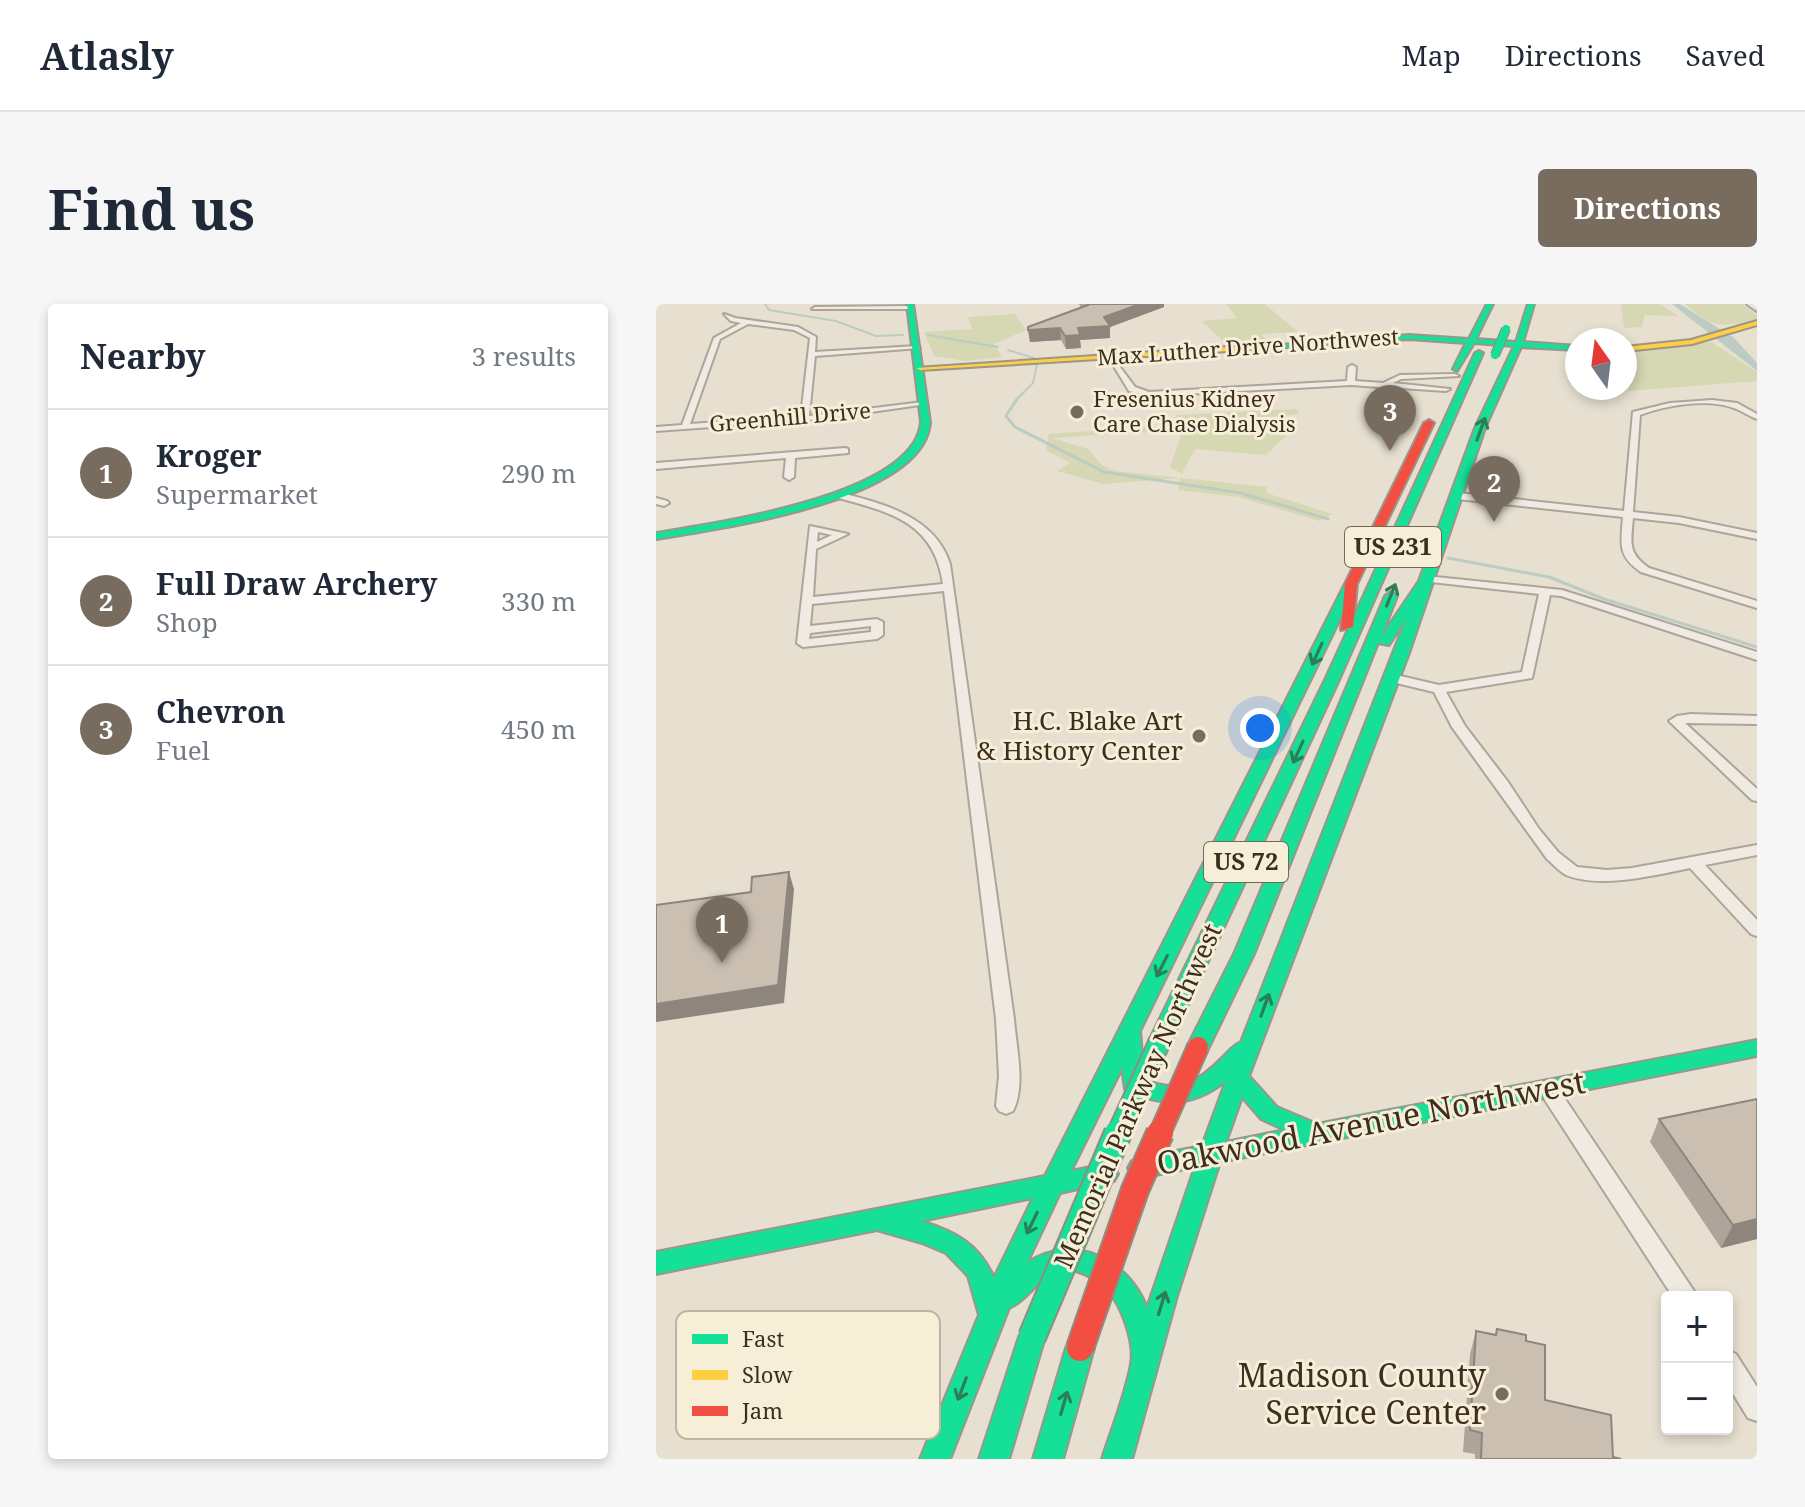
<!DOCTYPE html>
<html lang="en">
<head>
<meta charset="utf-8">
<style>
	body { margin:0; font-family:"Noto Serif",serif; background:#f6f6f7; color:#1f2937 }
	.controls { position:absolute; right:24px; bottom:24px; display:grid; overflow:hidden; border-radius:8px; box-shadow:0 4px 12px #0003 }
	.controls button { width:72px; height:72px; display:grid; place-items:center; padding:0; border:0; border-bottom:2px solid #e0e1e3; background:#fff; color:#1f2937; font:40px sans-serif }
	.compass { position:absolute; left:909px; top:24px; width:72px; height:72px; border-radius:50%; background:#fff; box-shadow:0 4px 12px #0003; rotate:346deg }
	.you { position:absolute; left:604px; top:424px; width:28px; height:28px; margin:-20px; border:6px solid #fff; border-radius:50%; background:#1a73e8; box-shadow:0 0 0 12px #1a73e833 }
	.badge { display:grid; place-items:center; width:52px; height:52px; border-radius:50%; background:#786c5e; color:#fff; font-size:26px; font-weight:700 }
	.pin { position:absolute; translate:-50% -66px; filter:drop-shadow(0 2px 4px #0008) }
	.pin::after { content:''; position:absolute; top:42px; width:28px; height:24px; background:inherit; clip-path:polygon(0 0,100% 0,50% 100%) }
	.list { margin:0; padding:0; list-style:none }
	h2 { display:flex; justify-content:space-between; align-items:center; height:104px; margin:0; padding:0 32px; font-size:34px }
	h2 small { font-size:26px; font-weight:400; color:#747a83 }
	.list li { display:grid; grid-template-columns:52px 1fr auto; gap:24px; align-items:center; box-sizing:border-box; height:128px; padding:0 32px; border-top:2px solid #e0e1e3 }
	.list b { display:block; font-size:30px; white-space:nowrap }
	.list p { margin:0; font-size:26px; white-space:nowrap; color:#747a83 }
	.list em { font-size:26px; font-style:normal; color:#747a83 }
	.map { position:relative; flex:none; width:1101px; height:1155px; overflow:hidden; border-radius:8px }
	header { display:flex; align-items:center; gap:48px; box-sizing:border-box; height:112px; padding:0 40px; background:#fff; border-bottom:2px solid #e0e1e3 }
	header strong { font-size:38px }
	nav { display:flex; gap:44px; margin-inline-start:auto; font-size:28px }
	.intro { display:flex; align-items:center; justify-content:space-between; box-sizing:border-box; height:192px; padding:0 48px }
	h1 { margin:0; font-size:56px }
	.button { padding:20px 36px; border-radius:8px; background:#786c5e; color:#fff; font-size:28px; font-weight:700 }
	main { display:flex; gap:48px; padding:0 48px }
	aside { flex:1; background:#fff; border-radius:8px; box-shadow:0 4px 12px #0003 }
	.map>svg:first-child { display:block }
	.green { fill:#d6d7b3 }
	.water { fill:#bcccc2 }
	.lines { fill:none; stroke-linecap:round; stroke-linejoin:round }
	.stream-far1 { stroke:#bcccc2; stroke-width:2 }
	.stream { stroke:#bcccc2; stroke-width:3 }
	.street-casing { stroke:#ada599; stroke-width:4 }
	.fast-casing { stroke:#9c958a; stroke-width:4 }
	.slow-casing { stroke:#9c958a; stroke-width:4 }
	.jam-casing { stroke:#9c958a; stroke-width:4 }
	.street { fill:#efebe3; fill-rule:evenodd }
	.fast { fill:#16e098; fill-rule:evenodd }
	.slow { fill:#ffcf43; fill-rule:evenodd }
	.jam { fill:#f24e42; fill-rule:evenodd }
	.fast-bridge-far2-casing { stroke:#928b80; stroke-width:10; stroke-linecap:butt }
	.fast-bridge-far1-casing { stroke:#928b80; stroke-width:24; stroke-linecap:butt }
	.fast-bridge-casing { stroke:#928b80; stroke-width:30; stroke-linecap:butt }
	.jam-bridge-far1-casing { stroke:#928b80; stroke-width:24; stroke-linecap:butt }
	.jam-bridge-casing { stroke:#928b80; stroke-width:30; stroke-linecap:butt }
	.fast-bridge-far2 { stroke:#16e098; stroke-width:8 }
	.fast-bridge-far1 { stroke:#16e098; stroke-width:20 }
	.fast-bridge { stroke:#16e098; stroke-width:26 }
	.jam-bridge-far1 { stroke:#f24e42; stroke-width:20 }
	.jam-bridge { stroke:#f24e42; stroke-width:26 }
	.wall { fill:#afa499 }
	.shaded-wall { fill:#8e867d }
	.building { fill:#cbbfb2; stroke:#8e867d; stroke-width:2 }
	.oneway { stroke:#2b7e56 }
	.poi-dot { fill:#786c5e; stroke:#f7eed8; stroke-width:3 }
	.labels { text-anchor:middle; stroke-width:6; stroke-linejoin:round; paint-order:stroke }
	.far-street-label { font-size:22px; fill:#3d2e20; stroke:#f7eed8 }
	.far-poi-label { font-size:22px; fill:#3d2e20; stroke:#f7eed8; text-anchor:start }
	.shield { fill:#f7eed8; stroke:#756857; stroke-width:2 }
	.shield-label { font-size:24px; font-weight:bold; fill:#3d2e20 }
	.poi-label { font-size:26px; fill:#3d2e20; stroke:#f7eed8; text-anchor:end }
	.street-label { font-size:26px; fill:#3d2e20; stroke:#f7eed8 }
	.near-street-label { font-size:32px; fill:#3d2e20; stroke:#f7eed8 }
	.near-poi-label { font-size:32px; fill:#3d2e20; stroke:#f7eed8; text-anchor:end }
	.key { fill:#f7eed8; stroke:#bfb4a1; stroke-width:2 }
	.key-label { font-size:22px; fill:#3d2e20 }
</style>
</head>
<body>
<header>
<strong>Atlasly</strong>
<nav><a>Map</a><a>Directions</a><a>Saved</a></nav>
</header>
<div class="intro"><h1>Find us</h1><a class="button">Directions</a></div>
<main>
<aside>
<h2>Nearby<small>3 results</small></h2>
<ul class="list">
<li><span class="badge">1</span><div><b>Kroger</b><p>Supermarket</p></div><em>290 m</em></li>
<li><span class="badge">2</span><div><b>Full Draw Archery</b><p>Shop</p></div><em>330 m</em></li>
<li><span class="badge">3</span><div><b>Chevron</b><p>Fuel</p></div><em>450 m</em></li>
</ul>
</aside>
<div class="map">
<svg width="1101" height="1155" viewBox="0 0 1101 1155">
	<rect width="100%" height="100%" fill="#e7e0d1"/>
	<path class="green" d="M 570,0 L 609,0 L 642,28 L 605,30 L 613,39 L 551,43 L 569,39 L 546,17 L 581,14 Z
		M 965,0 L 1003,0 L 1023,12 L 989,11 L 986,23 L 968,24 Z
		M 1029,0 L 1086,0 L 1101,11 L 1101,15 C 1066,23 1058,26 1029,0 Z
		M 359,10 L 370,26 L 338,40 L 346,53 L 310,57 L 278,52 L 268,28 L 316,25 L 312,13 Z
		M 1055,38 L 1101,68 L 1101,77 L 972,87 L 979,59 L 969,48 Z
		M 641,105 L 643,110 L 584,116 L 595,128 L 631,131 L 610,151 L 539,145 L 526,170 L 514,163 L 527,126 L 396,134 L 432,145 L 446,161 L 459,167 L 611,183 L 610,189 L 676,210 L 663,217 L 583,193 L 522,186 L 524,174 L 447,180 L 401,167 L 414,159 L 390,146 L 393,130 L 521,121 L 520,111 Z"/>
	<path class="water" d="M 1016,0 L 1024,0 L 1078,34 L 1101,59 L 1101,67 Z"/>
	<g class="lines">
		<path class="stream-far1" d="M 109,0 L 113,6 L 180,17 L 220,32 L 247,31
			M 272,31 L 342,43
			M 352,46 L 378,54
			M 359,97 L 377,79 L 381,60"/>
		<path class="stream" d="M 361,95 L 350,112 L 359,123 L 448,168 L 585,189 L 672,215
			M 792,254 L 893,273 L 948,295 L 1101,343"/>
		<defs>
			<path id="street" d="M 1091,0 L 1098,0 L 1101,7 Z
				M 255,2 L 257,5 L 156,5 L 159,3 Z
				M 68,10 L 79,14 L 142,23 L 160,33 L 159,48 L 261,42 L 264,44 L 159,52 L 153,112 L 267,98 L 271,100 L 166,115 L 0,127 L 0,123 L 26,121 L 58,34 L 85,19 L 75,17 ZM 92,20 L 138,26 L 154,34 L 145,112 L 34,120 L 64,35 Z
				M 451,51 L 455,51 L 479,83 L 493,88 L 691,77 L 692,63 L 696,61 L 700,63 L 699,77 L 727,79 L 744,71 L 799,70 L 803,72 L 745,75 L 737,79 L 794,85 L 790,87 L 730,83 L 720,104 L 716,106 L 712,104 L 723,83 L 695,81 L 493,92 L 473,87 Z
				M 1056,96 L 1081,99 L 1101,110 L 1101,115 C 1093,112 1086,107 1078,104 C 1052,94 1009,101 984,111 L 977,208 L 1023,213 L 1101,229 L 1101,235 L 1023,219 L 977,214 C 975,238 971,249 993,264 L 1101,297 L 1101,304 L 985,268 C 961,252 965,239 967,213 L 802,195 L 797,192 L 802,189 L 968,207 L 977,108 L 1014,99 Z
				M 189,144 L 192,145 L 192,149 L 139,154 L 138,173 L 133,176 L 128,173 L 130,154 L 0,165 L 0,159 Z
				M 182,188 C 225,199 279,212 294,260 L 358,715 C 360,743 370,782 357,807 L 350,810 L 343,807 L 340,802 L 343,772 L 340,715 L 288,287 L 156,300 L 154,322 L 221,315 L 227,318 L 227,331 L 221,335 L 147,343 L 141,339 L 154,222 L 192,230 L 160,245 L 157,293 L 287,280 C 278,217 233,208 179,193 L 177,191 ZM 162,228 L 176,231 L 161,238 ZM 215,322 L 215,328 L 153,335 L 154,329 Z
				M 0,194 L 11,197 L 13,199 L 8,202 L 0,200 Z
				M 770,272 L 906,286 L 1101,348 L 1101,356 L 905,292 L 894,291 L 876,374 L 790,388 L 809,422 L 852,478 L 883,525 L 902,548 L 921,563 L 951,566 L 976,564 L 1101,541 L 1101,551 L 1049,561 L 1101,616 L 1101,632 L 1095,630 L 1034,564 C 1000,571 943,585 910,571 C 903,567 897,560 891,555 L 796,423 L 778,388 L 732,377 L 730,374 L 736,370 L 783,381 L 866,368 L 883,290 L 766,277 L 765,275 Z
				M 1035,410 L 1101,412 L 1101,420 L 1029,419 L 1101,485 L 1101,497 L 1096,496 L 1013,417 L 1021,412 Z
				M 892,777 L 899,780 L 1042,993 L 1017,993 L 885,790 L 882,785 L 885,780 Z
				M 1071,1046 L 1080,1050 L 1101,1083 L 1101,1117 L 1092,1114 L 1071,1080 Z"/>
			<path id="fast" d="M 251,0 L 257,0 L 274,118 C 269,197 62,225 0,235 L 0,229 C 59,219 259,192 265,118 Z
				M 831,0 L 837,0 L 820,35 L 860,38 L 872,0 L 878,0 L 867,38 L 921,42 L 921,46 L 865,43 L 829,124 L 753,349 L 593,772 L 621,803 L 661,820 L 1101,736 L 1101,752 L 564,858 L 521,992 L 476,1155 L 446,1155 C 456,1124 469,1092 475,1060 C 479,1038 465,997 447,982 C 435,972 423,965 408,966 C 384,969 373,996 353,1004 L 294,1155 L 264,1155 L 323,1011 L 312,972 L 290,949 L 266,939 L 221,926 L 0,970 L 0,948 L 389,872 L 688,282 L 694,278 L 700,282 L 484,727 L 488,775 C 520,791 543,778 566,754 C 573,747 577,741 585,738 L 751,313 L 733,341 L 722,339 L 598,650 L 553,743 L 550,749 L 542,751 L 534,749 L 531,743 L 578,650 L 729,292 L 735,288 L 741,292 L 725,333 L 763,277 L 819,124 L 858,42 L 818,39 L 801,67 L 797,65 L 810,39 L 753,35 L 603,45 L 599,43 L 753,31 L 813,35 ZM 466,764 L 469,785 C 506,804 537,803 570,777 L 546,842 L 484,854 L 476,857 L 472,864 L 476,871 L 484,874 L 539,863 L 491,1004 C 472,955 418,928 371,959 L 404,889 L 458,877 L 462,870 L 458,863 L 450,860 L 415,867 ZM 586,793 L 605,815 L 629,826 L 570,838 ZM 377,894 L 338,974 C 323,940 300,928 265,917 Z
				M 823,47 L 827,49 L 682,378 L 515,737 L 511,743 L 504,745 L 497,743 L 493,737 L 668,378 L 819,49 Z
				M 376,1020 L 385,1024 L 389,1033 L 353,1155 L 323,1155 L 363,1033 L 367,1024 Z
				M 424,1031 L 434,1035 L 438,1044 L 407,1155 L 377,1155 L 410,1044 L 414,1035 Z"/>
			<path id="slow" d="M 1101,17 L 1101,21 L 1036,40 L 969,47 L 969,43 L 1035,36 Z
				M 603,41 L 606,45 L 264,66 L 260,64 Z"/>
			<path id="jam" d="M 773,116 L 778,119 L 701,280 L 697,323 L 685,326 L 689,280 L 768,119 Z"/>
		</defs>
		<use href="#street" class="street-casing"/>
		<use href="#fast" class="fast-casing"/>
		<use href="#slow" class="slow-casing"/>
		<use href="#jam" class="jam-casing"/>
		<use href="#street" class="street"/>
		<use href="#fast" class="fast"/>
		<use href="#slow" class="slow"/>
		<use href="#jam" class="jam"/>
		<defs>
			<path id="fast-bridge-far2" d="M 839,51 L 850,25"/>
			<path id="fast-bridge-far1" d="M 461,831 L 504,737"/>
			<path id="fast-bridge" d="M 376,1033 L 462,829"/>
			<path id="jam-bridge-far1" d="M 503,831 L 542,743"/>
			<path id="jam-bridge" d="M 424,1044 L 479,886 L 504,829"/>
		</defs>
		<use href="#fast-bridge-far2" class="fast-bridge-far2-casing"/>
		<use href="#fast-bridge-far1" class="fast-bridge-far1-casing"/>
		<use href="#fast-bridge" class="fast-bridge-casing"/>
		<use href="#jam-bridge-far1" class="jam-bridge-far1-casing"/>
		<use href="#jam-bridge" class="jam-bridge-casing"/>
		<use href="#fast-bridge-far2" class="fast-bridge-far2"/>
		<use href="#fast-bridge-far1" class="fast-bridge-far1"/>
		<use href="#fast-bridge" class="fast-bridge"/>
		<use href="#jam-bridge-far1" class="jam-bridge-far1"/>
		<use href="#jam-bridge" class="jam-bridge"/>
	</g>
	<path class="wall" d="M 423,0 L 508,0 L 508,3 L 454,23 L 454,34 L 424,36 L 425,44 L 410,45 L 405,36 L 374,38 L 372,23 L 425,4 Z
		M 1101,795 L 1101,935 L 1065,944 L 994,838 L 1003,815 Z
		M 841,1025 L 870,1037 L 889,1096 L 957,1153 L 965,1155 L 819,1155 L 819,1150 L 807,1148 L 814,1050 L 820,1027 L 839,1031 Z"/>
	<path class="shaded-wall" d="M 484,0 L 508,0 L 508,3 L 454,23 L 454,34 L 424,36 L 425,44 L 410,45 L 409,32 L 422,24 Z
		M 404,24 L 405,36 L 374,38 L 372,26 Z
		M 133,568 L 138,585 L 128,699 L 0,718 L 0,700 Z
		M 1101,915 L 1101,935 L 1065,944 L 1077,921 Z"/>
	<path class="building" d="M 431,0 L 484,0 L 448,13 L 454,22 L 422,24 L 424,31 L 409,32 L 404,24 L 372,26 L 372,23 L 432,1 Z
		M 133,568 L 122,681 L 0,700 L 0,601 L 95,588 L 96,573 Z
		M 1101,795 L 1101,915 L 1077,921 L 1003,815 Z
		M 841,1025 L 870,1031 L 870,1037 L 889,1041 L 889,1096 L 955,1111 L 957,1153 L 965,1155 L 825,1155 L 826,1129 L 814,1126 L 820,1027 L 840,1031 Z"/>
	<defs><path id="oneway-shaft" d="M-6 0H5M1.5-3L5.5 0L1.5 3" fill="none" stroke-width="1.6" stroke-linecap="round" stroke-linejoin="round" transform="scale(2)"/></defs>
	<g class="oneway">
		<use href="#oneway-shaft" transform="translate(825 125) rotate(-70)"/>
		<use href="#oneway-shaft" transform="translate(735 291) rotate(-68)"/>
		<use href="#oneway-shaft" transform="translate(661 350) rotate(115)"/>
		<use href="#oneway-shaft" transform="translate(642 448) rotate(115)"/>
		<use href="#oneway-shaft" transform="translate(506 662) rotate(117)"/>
		<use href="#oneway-shaft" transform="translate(609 701) rotate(-70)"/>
		<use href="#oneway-shaft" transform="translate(376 919) rotate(116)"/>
		<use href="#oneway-shaft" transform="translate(506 999) rotate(-73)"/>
		<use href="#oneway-shaft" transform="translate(306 1085) rotate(111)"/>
		<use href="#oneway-shaft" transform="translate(408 1099) rotate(-74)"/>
	</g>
	<g class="poi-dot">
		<circle cx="421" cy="108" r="8"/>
		<circle cx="543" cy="432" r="8"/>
		<circle cx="846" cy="1090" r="8"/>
	</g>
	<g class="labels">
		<g class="far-street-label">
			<text transform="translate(592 43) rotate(-4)" y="8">Max Luther Drive Northwest</text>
			<text transform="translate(134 113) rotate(-5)" y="8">Greenhill Drive</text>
		</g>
		<g class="far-poi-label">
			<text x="437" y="103">Fresenius Kidney<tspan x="437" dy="25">Care Chase Dialysis</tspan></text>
		</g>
		<g class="shield">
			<rect x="689" y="223" width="96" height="40" rx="6"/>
			<rect x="548" y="538" width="84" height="40" rx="6"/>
		</g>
		<g class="shield-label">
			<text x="737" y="251">US 231</text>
			<text x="590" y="566">US 72</text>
		</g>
		<g class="poi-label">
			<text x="527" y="426">H.C. Blake Art<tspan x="527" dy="30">&amp; History Center</tspan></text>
		</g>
		<g class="street-label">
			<text transform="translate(482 792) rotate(-66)" y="9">Memorial Parkway Northwest</text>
		</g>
		<g class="near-street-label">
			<text transform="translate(715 819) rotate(-11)" y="11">Oakwood Avenue Northwest</text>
		</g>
		<g class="near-poi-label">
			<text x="830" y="1083">Madison County<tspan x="830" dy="37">Service Center</tspan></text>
		</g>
	</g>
	<rect x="20" y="1007" width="264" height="128" rx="12" class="key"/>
	<rect x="36" y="1030" width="36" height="10" fill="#16e098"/>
	<rect x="36" y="1066" width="36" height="10" fill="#ffcf43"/>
	<rect x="36" y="1102" width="36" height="10" fill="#f24e42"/>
	<g class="key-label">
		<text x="86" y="1043">Fast</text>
		<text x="86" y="1079">Slow</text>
		<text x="86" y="1115">Jam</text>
	</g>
</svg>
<div class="controls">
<button>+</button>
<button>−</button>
</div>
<svg class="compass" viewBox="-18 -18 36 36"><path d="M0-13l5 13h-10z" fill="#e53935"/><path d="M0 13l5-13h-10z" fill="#747a83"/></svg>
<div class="you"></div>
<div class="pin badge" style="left:66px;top:659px">1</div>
<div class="pin badge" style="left:838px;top:218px">2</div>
<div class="pin badge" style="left:734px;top:147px">3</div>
</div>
</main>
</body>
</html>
